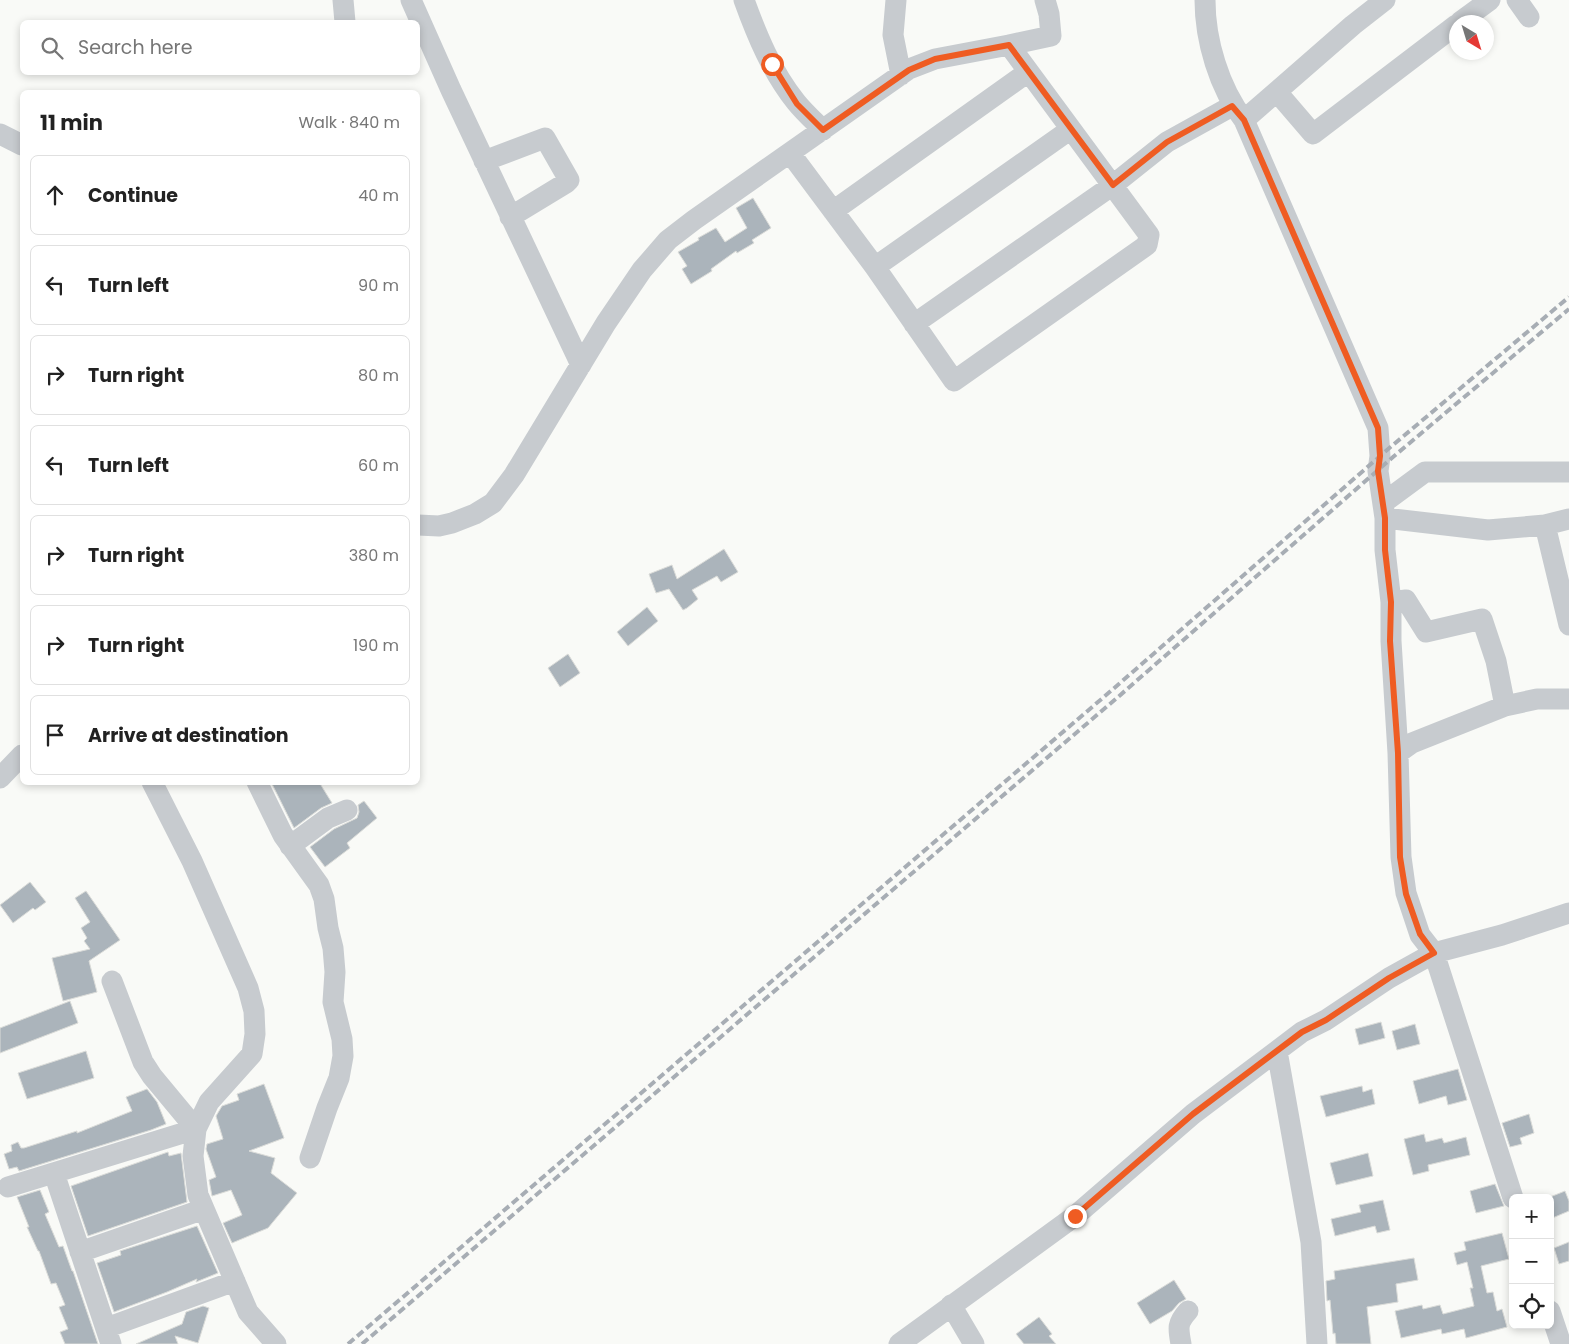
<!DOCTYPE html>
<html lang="en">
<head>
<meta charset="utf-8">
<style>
	body { margin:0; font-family:Poppins,sans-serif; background:#f6f6f6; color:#222 }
	.controls { position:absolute; right:15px; bottom:15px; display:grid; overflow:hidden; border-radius:8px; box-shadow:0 2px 8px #0003 }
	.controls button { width:45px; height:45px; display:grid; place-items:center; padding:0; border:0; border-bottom:1px solid #e0e0e0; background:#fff; color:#222; font:25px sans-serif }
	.compass { position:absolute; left:1449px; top:15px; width:45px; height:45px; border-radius:50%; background:#fff; box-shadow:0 2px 8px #0003; rotate:142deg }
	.stop { position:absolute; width:15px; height:15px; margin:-11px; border:4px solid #ef5c22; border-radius:50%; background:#fff }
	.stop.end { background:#ef5c22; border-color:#fff; box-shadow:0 1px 5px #0008 }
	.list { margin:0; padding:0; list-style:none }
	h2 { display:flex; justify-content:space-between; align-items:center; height:65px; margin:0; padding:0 20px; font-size:21px }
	h2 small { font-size:16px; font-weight:400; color:#767676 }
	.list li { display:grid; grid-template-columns:32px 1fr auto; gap:15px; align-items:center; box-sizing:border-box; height:80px; margin:0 10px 10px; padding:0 10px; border:1px solid #e0e0e0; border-radius:8px }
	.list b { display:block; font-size:19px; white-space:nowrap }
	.list em { font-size:16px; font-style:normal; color:#767676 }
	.icon { flex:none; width:28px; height:28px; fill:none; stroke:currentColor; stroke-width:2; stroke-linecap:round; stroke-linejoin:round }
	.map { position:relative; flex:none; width:1569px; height:1344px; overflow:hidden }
	.search { position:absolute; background:#fff; box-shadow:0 2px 8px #0003; left:20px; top:20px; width:400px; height:55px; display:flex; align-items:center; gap:12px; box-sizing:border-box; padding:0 18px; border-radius:8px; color:#767676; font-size:19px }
	.panel { position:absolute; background:#fff; box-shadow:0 2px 8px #0003; left:20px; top:90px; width:400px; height:695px; border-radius:8px }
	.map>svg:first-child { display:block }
	.building { fill:#abb4bb; stroke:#dbdcd9 }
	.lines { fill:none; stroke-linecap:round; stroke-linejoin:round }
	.minor { stroke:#c7cbcf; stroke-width:21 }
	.rail { stroke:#a7adb4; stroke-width:4; stroke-dasharray:8 4; stroke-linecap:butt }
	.route { stroke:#ef5c22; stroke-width:6 }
</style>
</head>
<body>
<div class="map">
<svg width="1569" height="1344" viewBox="0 0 1569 1344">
	<rect width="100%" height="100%" fill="#f9faf7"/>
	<path class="building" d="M 753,198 L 771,228 L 752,240 L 754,243 L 737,253 L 736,251 L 711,269 L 712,271 L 691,284 L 682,269 L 687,266 L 678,252 L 699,240 L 698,238 L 716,228 L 725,242 L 747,228 L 736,208 Z
		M 724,549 L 738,572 L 721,582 L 717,576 L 692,590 L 698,599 L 687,608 L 683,610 L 669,589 L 656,593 L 649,574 L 672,565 L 677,579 Z
		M 647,607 L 658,621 L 628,646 L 617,632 Z
		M 568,654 L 580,673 L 560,687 L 548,668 Z
		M 271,782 L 319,782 L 332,803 L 321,808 L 294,828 Z
		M 364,801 L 377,818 L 347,843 L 350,848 L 325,867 L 310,847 L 334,829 L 357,818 L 359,812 L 358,805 Z
		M 30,882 L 46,902 L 35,910 L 33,908 L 13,923 L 0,905 Z
		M 86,891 L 120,940 L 89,961 L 97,992 L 63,1001 L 52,958 L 90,949 L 84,941 L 87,938 L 81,928 L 90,922 L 75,898 Z
		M 70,1001 L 78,1023 L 0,1053 L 0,1028 Z
		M 1381,1022 L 1385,1038 L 1359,1045 L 1355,1029 Z
		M 1415,1024 L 1420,1044 L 1397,1050 L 1392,1031 Z
		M 86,1051 L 94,1078 L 27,1099 L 18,1073 Z
		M 1458,1069 L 1467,1100 L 1448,1105 L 1446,1096 L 1419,1104 L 1413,1081 Z
		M 264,1084 L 284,1138 L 249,1151 L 275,1158 L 271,1173 L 297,1193 L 268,1228 L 232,1243 L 223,1223 L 242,1215 L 231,1190 L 212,1196 L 209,1180 L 216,1177 L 206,1149 L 207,1144 L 223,1139 L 216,1116 L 222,1106 L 239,1100 L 237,1094 Z
		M 1362,1086 L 1363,1092 L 1372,1089 L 1375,1104 L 1326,1117 L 1320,1096 Z
		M 147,1089 L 157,1102 L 166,1124 L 151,1130 L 19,1171 L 17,1167 L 9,1169 L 4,1154 L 12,1151 L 11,1145 L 18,1142 L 21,1148 L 24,1148 L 77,1131 L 77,1133 L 132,1111 L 126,1097 Z
		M 1529,1114 L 1534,1133 L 1520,1138 L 1522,1144 L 1510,1147 L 1502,1123 Z
		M 1424,1134 L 1426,1142 L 1442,1138 L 1444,1143 L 1466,1137 L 1470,1155 L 1428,1165 L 1429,1171 L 1413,1175 L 1404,1139 Z
		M 168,1152 L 169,1156 L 181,1153 L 187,1202 L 88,1236 L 71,1186 Z
		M 1368,1153 L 1373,1176 L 1336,1185 L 1330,1163 Z
		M 1495,1184 L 1504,1206 L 1476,1213 L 1470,1191 Z
		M 40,1190 L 49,1212 L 45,1214 L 59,1247 L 63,1246 L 72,1271 L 73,1271 L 98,1344 L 65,1344 L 60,1332 L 68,1329 L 59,1307 L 65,1305 L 56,1283 L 51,1284 L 39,1251 L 38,1251 L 27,1227 L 29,1227 L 17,1197 Z
		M 1565,1191 L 1569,1201 L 1569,1211 L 1550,1219 L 1550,1197 Z
		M 1383,1200 L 1390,1230 L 1377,1233 L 1375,1226 L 1335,1236 L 1331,1219 L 1361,1212 L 1359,1205 Z
		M 197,1226 L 218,1273 L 196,1282 L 197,1279 L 167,1292 L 114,1312 L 97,1263 L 121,1255 L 120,1251 Z
		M 1502,1233 L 1509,1259 L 1481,1266 L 1487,1293 L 1493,1292 L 1497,1311 L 1502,1309 L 1507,1327 L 1466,1338 L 1464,1329 L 1442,1334 L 1441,1329 L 1401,1338 L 1395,1311 L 1422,1305 L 1423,1309 L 1440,1305 L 1443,1314 L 1474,1306 L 1470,1288 L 1473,1288 L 1467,1262 L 1457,1265 L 1454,1253 L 1466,1250 L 1464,1242 Z
		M 1569,1242 L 1569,1261 L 1559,1264 L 1554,1248 Z
		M 1414,1258 L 1418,1280 L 1396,1284 L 1398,1302 L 1367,1307 L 1371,1344 L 1336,1344 L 1335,1333 L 1333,1334 L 1330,1300 L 1327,1301 L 1326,1281 L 1335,1279 L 1334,1271 Z
		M 1174,1280 L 1186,1299 L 1179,1303 L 1172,1311 L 1150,1324 L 1137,1303 Z
		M 203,1306 L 209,1308 L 198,1343 L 175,1336 L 178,1344 L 136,1344 L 182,1324 L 186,1312 Z
		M 1039,1317 L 1052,1334 L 1049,1336 L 1056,1344 L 1024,1344 L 1016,1334 Z"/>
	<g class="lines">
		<path class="minor" d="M 343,0 L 345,22
			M 411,0 L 451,90 L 581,365
			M 744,0 C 757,36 772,72 796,102 C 804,112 814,121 823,130
			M 896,0 L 893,35 L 901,75
			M 1205,0 C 1205,40 1219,88 1244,120 L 1378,428 L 1380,456 L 1378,471 L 1385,518 L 1385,550 L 1391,602 L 1391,641 L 1398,753 L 1401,857 L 1406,893 L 1420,935 L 1434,953 L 1513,1198
			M 1517,0 L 1529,17
			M 1460,22 L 1490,0
			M 1009,45 L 1051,36 L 1049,14 L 1045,0
			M 1277,92 L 1313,134 L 1456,25
			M 1244,120 L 1353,25 L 1385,0
			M 0,134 L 22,145
			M 484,161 L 545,138 L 569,180 L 566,183 L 510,217
			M 833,211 L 1028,72
			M 875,267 L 1071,129
			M 914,324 L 1113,185 L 1167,142 L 1232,106
			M 1383,503 L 1425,472 L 1569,472
			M 1385,518 L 1488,530 L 1545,525 L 1569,519
			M 418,525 L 439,526 L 452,523 L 475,514 L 493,503 L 514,475 L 606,323 L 642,270 L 668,240 L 694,220 L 909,69 L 935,59 L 1009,45 L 1149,235 L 1147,245 L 954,381 L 875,267 L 790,153
			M 1545,525 L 1569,625
			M 1391,602 L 1406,600 L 1426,632 L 1482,619 L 1496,661 L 1505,706
			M 1398,753 L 1412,743 L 1505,706 L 1537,699 L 1569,699
			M 0,778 L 22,755
			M 152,782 L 192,861 L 248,988 L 254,1011 L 255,1034 L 252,1054 L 209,1102 L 196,1129 L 193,1156 L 198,1195 L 248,1312 L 276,1344
			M 257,782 L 283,835 L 319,885 L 324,899 L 328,928 L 333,948 L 335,972 L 333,1002 L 342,1039 L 343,1056 L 339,1078 L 327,1108 L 310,1158
			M 290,846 L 328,818 L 347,810
			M 1277,1051 L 1311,1242 L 1317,1344
			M 54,1173 L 111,1344
			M 8,1187 L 196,1129 L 152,1076 L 143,1062 L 112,981
			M 80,1252 L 204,1209
			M 951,1305 L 974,1344
			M 1550,1311 L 1561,1344
			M 106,1328 L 235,1281
			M 899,1344 L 1075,1216 L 1193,1114 L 1302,1032 L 1326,1020 L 1389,978 L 1434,953 L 1502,935 L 1569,913
			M 1181,1344 C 1178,1328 1177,1323 1188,1311"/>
		<path class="rail" d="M 348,1344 L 1112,690 L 1387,450 L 1569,297
			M 362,1344 L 1118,697 L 1393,457 L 1569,309"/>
	</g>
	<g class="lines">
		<path class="route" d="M 772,64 L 797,104 L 823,130 L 909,70 L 935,59 L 1009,45 L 1113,185 L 1167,142 L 1232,106 L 1244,120 L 1378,428 L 1380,456 L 1378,471 L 1385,518 L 1385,550 L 1391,602 L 1390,641 L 1398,753 L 1400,857 L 1406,894 L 1420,934 L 1434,953 L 1389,978 L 1326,1020 L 1302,1032 L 1193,1114 L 1075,1216"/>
	</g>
</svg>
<div class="controls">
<button>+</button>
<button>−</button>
<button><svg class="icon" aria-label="locate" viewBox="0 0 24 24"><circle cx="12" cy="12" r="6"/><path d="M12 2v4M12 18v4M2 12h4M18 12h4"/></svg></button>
</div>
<svg class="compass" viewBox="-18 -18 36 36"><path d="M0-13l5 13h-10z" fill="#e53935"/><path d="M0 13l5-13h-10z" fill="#767676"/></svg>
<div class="stop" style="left:772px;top:64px"></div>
<div class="stop end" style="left:1075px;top:1216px"></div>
<div class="search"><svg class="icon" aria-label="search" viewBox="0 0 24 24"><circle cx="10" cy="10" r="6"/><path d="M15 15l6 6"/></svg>Search here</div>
<section class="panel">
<h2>11 min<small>Walk · 840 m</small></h2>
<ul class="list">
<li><svg class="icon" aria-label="ahead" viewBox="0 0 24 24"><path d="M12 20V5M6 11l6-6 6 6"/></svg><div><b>Continue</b></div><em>40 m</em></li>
<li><svg class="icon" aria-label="left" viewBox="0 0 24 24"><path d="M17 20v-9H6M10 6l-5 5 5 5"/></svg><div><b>Turn left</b></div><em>90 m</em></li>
<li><svg class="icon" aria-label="right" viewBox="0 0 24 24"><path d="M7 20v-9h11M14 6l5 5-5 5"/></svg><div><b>Turn right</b></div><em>80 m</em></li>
<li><svg class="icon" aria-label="left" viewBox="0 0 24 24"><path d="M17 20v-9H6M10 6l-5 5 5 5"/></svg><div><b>Turn left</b></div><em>60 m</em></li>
<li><svg class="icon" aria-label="right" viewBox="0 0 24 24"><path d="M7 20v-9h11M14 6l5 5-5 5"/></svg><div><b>Turn right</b></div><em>380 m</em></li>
<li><svg class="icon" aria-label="right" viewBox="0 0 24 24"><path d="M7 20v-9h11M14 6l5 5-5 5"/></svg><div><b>Turn right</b></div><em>190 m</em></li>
<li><svg class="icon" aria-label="arrive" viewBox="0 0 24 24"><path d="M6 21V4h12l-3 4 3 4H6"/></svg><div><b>Arrive at destination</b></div></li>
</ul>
</section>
</div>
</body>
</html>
